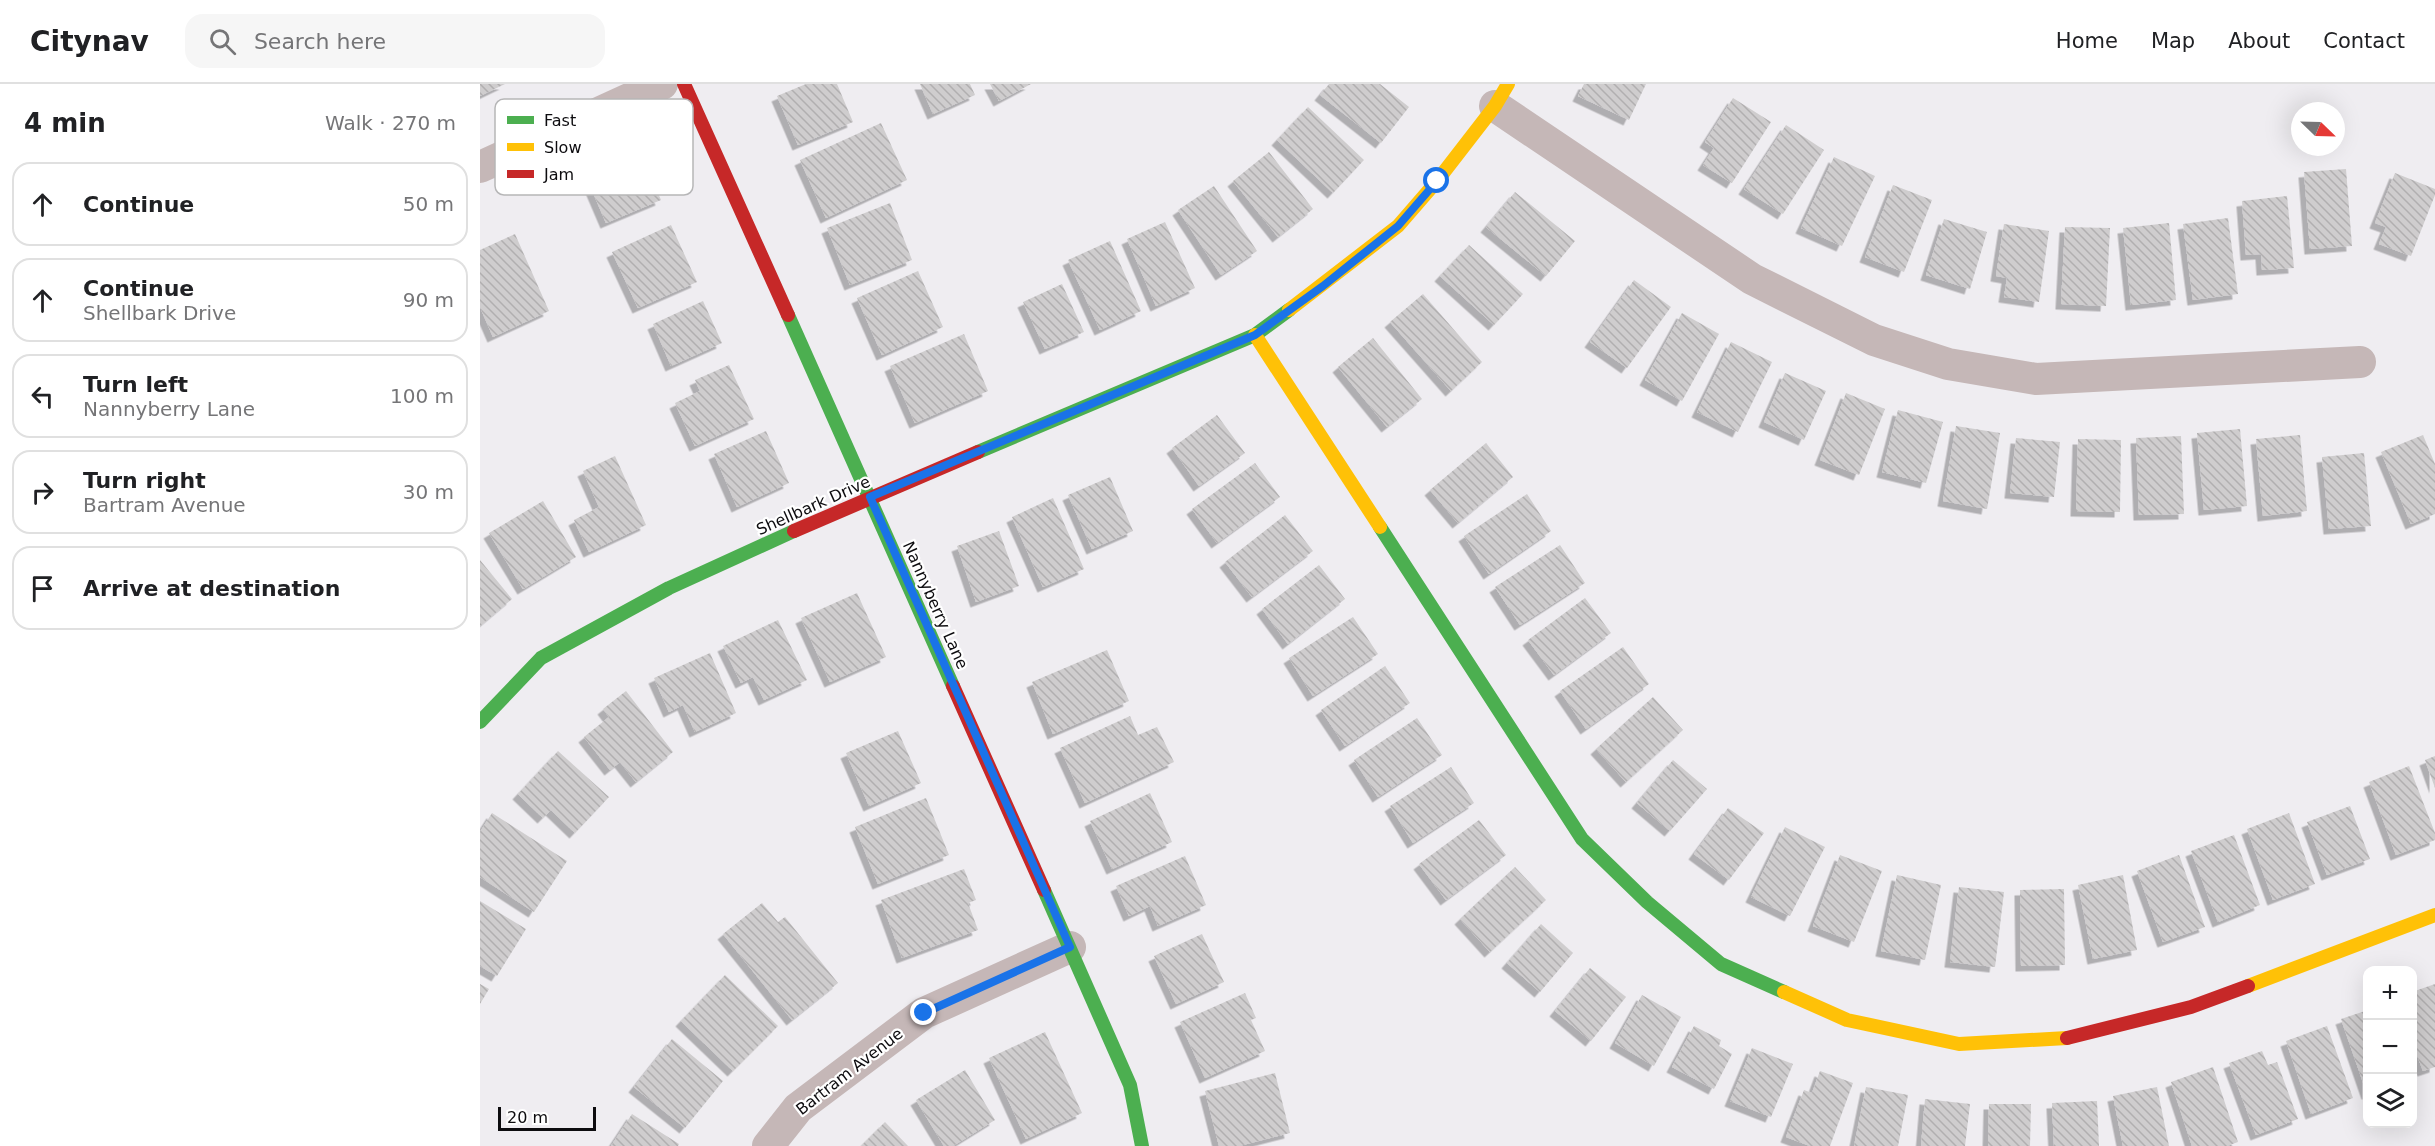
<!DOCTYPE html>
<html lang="en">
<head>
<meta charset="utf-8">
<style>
	body { margin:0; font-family:"DejaVu Sans",sans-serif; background:#f6f6f6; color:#202124 }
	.controls { position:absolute; right:18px; bottom:18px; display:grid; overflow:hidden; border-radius:12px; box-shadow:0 6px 24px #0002 }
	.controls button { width:54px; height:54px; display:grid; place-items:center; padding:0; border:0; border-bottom:2px solid #e0e0e0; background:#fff; color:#202124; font:30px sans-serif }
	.compass { position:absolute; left:1811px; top:18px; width:54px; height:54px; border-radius:50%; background:#fff; box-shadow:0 6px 24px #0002; rotate:113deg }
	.scale { position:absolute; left:18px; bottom:15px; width:98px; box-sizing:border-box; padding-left:6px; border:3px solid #0d0c0f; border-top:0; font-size:16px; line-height:21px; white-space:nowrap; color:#0d0c0f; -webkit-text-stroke:4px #fff; paint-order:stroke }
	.stop { position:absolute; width:18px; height:18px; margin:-14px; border:4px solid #1a73e8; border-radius:50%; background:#fff }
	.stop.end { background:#1a73e8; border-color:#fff; box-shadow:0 2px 6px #0008 }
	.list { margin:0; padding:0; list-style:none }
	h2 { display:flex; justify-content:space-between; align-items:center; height:78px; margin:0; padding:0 24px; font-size:26px }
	h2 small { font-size:20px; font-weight:400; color:#757577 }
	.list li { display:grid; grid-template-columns:39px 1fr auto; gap:18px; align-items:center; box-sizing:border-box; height:84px; margin:0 12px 12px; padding:0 12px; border:2px solid #e0e0e0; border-radius:18px }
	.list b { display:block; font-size:22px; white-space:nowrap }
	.list p { margin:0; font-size:20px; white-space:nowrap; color:#757577 }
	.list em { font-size:20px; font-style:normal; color:#757577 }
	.icon { flex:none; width:33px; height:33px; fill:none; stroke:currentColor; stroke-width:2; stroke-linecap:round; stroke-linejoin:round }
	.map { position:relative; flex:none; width:1955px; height:1062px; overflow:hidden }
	header { display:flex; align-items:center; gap:36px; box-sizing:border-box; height:84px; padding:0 30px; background:#fff; border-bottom:2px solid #e0e0e0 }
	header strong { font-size:28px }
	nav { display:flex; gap:33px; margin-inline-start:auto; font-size:21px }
	.search { width:420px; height:54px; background:#f6f6f6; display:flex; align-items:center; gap:15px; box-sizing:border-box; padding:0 21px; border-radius:18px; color:#757577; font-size:22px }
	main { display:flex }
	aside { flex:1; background:#fff }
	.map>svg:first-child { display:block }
	.building { fill:url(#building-back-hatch); filter:url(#shadow) }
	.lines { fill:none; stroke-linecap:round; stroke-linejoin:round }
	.street { stroke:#c5b7b7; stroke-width:32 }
	.fast { stroke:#4caf50; stroke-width:14 }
	.slow { stroke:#ffc107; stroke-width:14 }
	.jam { stroke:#c62828; stroke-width:14 }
	.route { stroke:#1a73e8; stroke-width:8 }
	.labels { text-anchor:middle; stroke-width:4.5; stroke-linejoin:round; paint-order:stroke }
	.street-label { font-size:16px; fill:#0d0c0f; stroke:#fff }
	.key { fill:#fff; stroke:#b6b6b7; stroke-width:1.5 }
	.key-label { font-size:16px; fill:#0d0c0f }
</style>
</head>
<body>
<header>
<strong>Citynav</strong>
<div class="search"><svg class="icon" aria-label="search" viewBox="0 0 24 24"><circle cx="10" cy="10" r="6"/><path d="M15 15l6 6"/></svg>Search here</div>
<nav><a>Home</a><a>Map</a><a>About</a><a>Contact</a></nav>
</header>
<main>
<aside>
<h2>4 min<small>Walk · 270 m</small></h2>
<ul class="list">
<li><svg class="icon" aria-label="ahead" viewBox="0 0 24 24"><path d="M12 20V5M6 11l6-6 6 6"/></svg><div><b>Continue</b></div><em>50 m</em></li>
<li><svg class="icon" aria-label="ahead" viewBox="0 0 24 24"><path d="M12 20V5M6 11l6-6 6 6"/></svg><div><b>Continue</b><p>Shellbark Drive</p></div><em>90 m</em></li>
<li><svg class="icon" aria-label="left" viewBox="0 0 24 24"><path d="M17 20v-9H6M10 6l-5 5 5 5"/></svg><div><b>Turn left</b><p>Nannyberry Lane</p></div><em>100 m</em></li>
<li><svg class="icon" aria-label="right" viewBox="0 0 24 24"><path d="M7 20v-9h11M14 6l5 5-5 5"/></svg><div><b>Turn right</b><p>Bartram Avenue</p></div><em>30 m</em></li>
<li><svg class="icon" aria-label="arrive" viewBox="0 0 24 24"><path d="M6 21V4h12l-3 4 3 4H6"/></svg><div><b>Arrive at destination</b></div></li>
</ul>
</aside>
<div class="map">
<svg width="1955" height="1062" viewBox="0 0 1955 1062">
	<defs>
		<pattern id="building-back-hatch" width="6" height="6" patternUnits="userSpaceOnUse" patternTransform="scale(1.5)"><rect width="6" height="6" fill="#cfcdce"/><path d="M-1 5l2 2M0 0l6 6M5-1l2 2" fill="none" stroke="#b1afb0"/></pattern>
		<filter id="shadow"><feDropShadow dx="-5.5" dy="5.5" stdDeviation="0" flood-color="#0004"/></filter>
	</defs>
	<rect width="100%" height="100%" fill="#efedf1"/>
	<path class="building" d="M 0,0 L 25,0 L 0,12 Z
		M 326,0 L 357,0 L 373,38 L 318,61 L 297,12 Z
		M 440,0 L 490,0 L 495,11 L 453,30 Z
		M 510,0 L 551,0 L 519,17 Z
		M 849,0 L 900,0 L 929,23 L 901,59 L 840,11 Z
		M 1104,0 L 1166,0 L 1149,36 L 1098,12 Z
		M 1253,14 L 1291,38 L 1252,99 L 1223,81 L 1234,64 L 1225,58 Z
		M 828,23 L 884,76 L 853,109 L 797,56 Z
		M 401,39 L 427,96 L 346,134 L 320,76 Z
		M 1306,41 L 1344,66 L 1303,130 L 1264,105 Z
		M 789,68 L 833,125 L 798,153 L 753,97 Z
		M 162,73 L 181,116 L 126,139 L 108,97 Z
		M 1354,73 L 1395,92 L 1362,162 L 1321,144 Z
		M 1866,85 L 1872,162 L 1830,165 L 1824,88 Z
		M 1915,89 L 1955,105 L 1955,111 L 1931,172 L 1899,160 L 1906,143 L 1895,139 Z
		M 1413,101 L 1452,116 L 1424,188 L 1385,173 Z
		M 734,102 L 777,167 L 741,191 L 698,126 Z
		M 1035,108 L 1095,157 L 1066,192 L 1006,143 Z
		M 1807,112 L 1814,184 L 1782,186 L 1781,170 L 1766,171 L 1762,117 Z
		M 410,119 L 432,176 L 370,201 L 347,144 Z
		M 1748,134 L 1758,210 L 1713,216 L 1703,140 Z
		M 1464,135 L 1507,148 L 1490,205 L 1446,191 Z
		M 685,138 L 715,204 L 676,222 L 647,155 Z
		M 1689,139 L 1696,216 L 1651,221 L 1643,144 Z
		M 1524,140 L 1569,147 L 1559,218 L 1524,213 L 1527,194 L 1516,192 Z
		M 191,141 L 217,198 L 158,224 L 132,168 Z
		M 1585,143 L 1630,144 L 1626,222 L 1581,220 Z
		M 35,150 L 69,227 L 13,253 L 0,223 L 0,166 Z
		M 630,157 L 661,227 L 620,246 L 588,176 Z
		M 989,161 L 1043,210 L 1014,241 L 960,192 Z
		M 438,187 L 463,243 L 402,271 L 377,214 Z
		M 1154,196 L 1191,223 L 1147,284 L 1110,258 Z
		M 582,200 L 604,248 L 565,265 L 543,218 Z
		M 943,210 L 1002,278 L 971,307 L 910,238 Z
		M 223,217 L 242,259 L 191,282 L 173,240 Z
		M 1202,229 L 1239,250 L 1202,317 L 1165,296 Z
		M 484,250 L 508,307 L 435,339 L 410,282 Z
		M 893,254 L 942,315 L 907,343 L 858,283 Z
		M 1251,258 L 1292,278 L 1258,348 L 1217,328 Z
		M 249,281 L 274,335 L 215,362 L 195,319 L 220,307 L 215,296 Z
		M 1305,289 L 1346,307 L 1324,356 L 1284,338 Z
		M 1366,309 L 1405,325 L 1379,391 L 1340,376 Z
		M 1418,326 L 1463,338 L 1446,399 L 1402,388 Z
		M 737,331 L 765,369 L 719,402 L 692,364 Z
		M 1476,342 L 1520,349 L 1507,425 L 1463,417 Z
		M 1760,345 L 1767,422 L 1724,426 L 1717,349 Z
		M 286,347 L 309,399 L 257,423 L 234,370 Z
		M 1820,351 L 1827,427 L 1783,432 L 1776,355 Z
		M 1943,351 L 1955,380 L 1955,430 L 1931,440 L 1901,368 Z
		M 1701,352 L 1704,430 L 1659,431 L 1656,354 Z
		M 1536,354 L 1580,358 L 1574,413 L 1530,409 Z
		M 1598,355 L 1641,356 L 1640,428 L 1596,427 Z
		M 1006,359 L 1033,393 L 978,439 L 950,406 Z
		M 1884,369 L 1891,442 L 1849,445 L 1842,373 Z
		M 135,372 L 166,441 L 109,468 L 94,436 L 119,423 L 103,387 Z
		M 775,379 L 800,413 L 737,459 L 712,425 Z
		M 630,393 L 653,447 L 612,465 L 588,411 Z
		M 1047,410 L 1071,447 L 1009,490 L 984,452 Z
		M 573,414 L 604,485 L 563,503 L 532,433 Z
		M 63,417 L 96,473 L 43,505 L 9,449 Z
		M 805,431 L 833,467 L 772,513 L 745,478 Z
		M 519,447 L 539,502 L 496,518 L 477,462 Z
		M 1080,461 L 1105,499 L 1040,541 L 1015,503 Z
		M 0,476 L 32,515 L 0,542 Z
		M 839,481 L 865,515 L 808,560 L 782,525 Z
		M 377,509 L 406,573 L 350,598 L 321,534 Z
		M 1105,514 L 1131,549 L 1074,591 L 1048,556 Z
		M 873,533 L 898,570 L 833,612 L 809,574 Z
		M 298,536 L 327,596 L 284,616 L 273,593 L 261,599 L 243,562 Z
		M 1143,563 L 1169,600 L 1106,645 L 1080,607 Z
		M 627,566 L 649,617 L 573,650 L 552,598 Z
		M 230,569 L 256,629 L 215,648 L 203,621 L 189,628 L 174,594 Z
		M 905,582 L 930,619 L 865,662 L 841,626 Z
		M 146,607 L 193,668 L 156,698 L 140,678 L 130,686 L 104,653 L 129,633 L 123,625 Z
		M 1173,613 L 1203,646 L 1146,698 L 1116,665 Z
		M 650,632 L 658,651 L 677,643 L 694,678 L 605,719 L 580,664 Z
		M 937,634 L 962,671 L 898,713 L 874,676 Z
		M 418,647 L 441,699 L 389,722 L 366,669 Z
		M 78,667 L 129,713 L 95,749 L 71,726 L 63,734 L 38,710 Z
		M 1955,672 L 1955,704 L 1945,676 Z
		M 1193,676 L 1227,705 L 1190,747 L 1157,719 Z
		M 1929,682 L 1955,749 L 1955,756 L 1916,771 L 1889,698 Z
		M 971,683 L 994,719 L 933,759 L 910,722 Z
		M 670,709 L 692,758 L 632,785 L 610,737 Z
		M 446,714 L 469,771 L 398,800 L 375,743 Z
		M 1870,722 L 1890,775 L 1847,791 L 1827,738 Z
		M 1248,724 L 1284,749 L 1249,796 L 1214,770 Z
		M 12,729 L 87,777 L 54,828 L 0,793 L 0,748 Z
		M 1809,729 L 1835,800 L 1793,816 L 1767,745 Z
		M 999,736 L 1026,771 L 966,816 L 939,780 Z
		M 1305,743 L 1345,763 L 1310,832 L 1271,813 Z
		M 1754,751 L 1780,821 L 1738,838 L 1711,767 Z
		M 1360,771 L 1402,787 L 1374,858 L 1333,842 Z
		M 1699,771 L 1725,843 L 1683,858 L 1657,787 Z
		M 705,772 L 726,821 L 678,842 L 670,822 L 649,832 L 636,802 Z
		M 1035,783 L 1066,816 L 1010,868 L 980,835 Z
		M 484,785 L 496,816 L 488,819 L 498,846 L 422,874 L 401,816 Z
		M 1417,791 L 1461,801 L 1445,876 L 1401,867 Z
		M 1643,791 L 1657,866 L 1613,875 L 1598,801 Z
		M 1479,803 L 1524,808 L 1515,883 L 1470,878 Z
		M 1584,805 L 1585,881 L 1541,882 L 1540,806 Z
		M 0,817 L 46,845 L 17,892 L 0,882 Z
		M 282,819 L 298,838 L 305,833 L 358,899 L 312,936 L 243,850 Z
		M 1061,840 L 1093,869 L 1060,908 L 1027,879 Z
		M 722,850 L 744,898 L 696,920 L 674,872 Z
		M 1110,884 L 1146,913 L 1111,957 L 1075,927 Z
		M 245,891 L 298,942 L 253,987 L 201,937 Z
		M 0,900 L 9,905 L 0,920 Z
		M 1955,900 L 1955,983 L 1943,987 L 1932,958 L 1932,908 Z
		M 765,909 L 776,934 L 771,936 L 785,967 L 725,994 L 700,938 Z
		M 1162,911 L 1201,933 L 1174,982 L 1135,959 Z
		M 1888,926 L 1888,1010 L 1887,1010 L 1861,935 Z
		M 1214,942 L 1241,956 L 1239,962 L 1252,970 L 1234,1005 L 1192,983 Z
		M 1847,942 L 1873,1014 L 1831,1030 L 1806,957 Z
		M 565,948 L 602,1029 L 546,1055 L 509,974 Z
		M 192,955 L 243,997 L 205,1044 L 154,1003 Z
		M 1272,964 L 1313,980 L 1291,1033 L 1250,1017 Z
		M 1782,967 L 1788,981 L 1797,978 L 1818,1035 L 1776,1051 L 1749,979 Z
		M 1733,983 L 1758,1058 L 1747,1062 L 1712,1062 L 1691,998 Z
		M 485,986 L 515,1036 L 473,1062 L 464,1062 L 436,1016 Z
		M 1340,987 L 1373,999 L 1350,1062 L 1330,1062 L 1306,1053 L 1324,1006 L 1332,1009 Z
		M 795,989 L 810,1049 L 759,1062 L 739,1062 L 725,1007 Z
		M 1386,1003 L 1428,1011 L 1418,1062 L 1374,1062 Z
		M 1677,1003 L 1689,1062 L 1643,1062 L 1633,1012 Z
		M 1445,1015 L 1490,1020 L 1485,1062 L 1441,1062 Z
		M 1617,1017 L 1619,1062 L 1574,1062 L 1572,1019 Z
		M 1509,1020 L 1551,1020 L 1550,1062 L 1508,1062 Z
		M 152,1030 L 199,1060 L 198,1062 L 131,1062 Z
		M 405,1038 L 428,1062 L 381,1062 Z"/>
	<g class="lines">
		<path class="street" d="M 1015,22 L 1272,195 L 1394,256 L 1468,280 L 1556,295 L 1880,278
			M 0,83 L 182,0
			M 288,1062 L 318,1024 L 444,929 L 590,863"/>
		<path class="fast" d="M 308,231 L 473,602
			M 498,368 L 775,251 L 809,226
			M 900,443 L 1102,755 L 1167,818 L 1241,880 L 1304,908
			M 0,638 L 61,574 L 189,504 L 314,447
			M 564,806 L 650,1001 L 662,1062"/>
		<path class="slow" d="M 809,226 L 918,142 L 957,97 L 1015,22 L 1028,0
			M 775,251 L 900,443
			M 1768,902 L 1955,831
			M 1304,908 L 1367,936 L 1479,960 L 1587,954"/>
		<path class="jam" d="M 204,0 L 308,231
			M 314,447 L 498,368
			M 473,602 L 564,806
			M 1587,954 L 1711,923 L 1768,902"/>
	</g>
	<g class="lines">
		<path class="route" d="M 444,929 L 590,863 L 390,413 L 775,251 L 843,202 L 918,142 L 957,97"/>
	</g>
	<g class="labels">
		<g class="street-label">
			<text transform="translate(333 421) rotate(-24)" y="6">Shellbark Drive</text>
			<text transform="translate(456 521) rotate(66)" y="6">Nannyberry Lane</text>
			<text transform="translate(369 987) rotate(-38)" y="6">Bartram Avenue</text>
		</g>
	</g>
	<rect x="15" y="15" width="198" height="96" rx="9" class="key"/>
	<rect x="27" y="32" width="27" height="8" fill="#4caf50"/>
	<rect x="27" y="59" width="27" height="8" fill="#ffc107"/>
	<rect x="27" y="86" width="27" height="8" fill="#c62828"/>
	<g class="key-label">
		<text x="64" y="42">Fast</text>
		<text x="64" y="69">Slow</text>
		<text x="64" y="96">Jam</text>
	</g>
</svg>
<div class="controls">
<button>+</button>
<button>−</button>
<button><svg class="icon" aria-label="layers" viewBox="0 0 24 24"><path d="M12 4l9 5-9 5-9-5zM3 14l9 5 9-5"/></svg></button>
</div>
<svg class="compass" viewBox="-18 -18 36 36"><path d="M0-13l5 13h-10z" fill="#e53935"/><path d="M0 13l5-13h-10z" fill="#757577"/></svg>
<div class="scale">20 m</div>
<div class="stop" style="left:957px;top:97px"></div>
<div class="stop end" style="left:444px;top:929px"></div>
</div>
</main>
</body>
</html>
